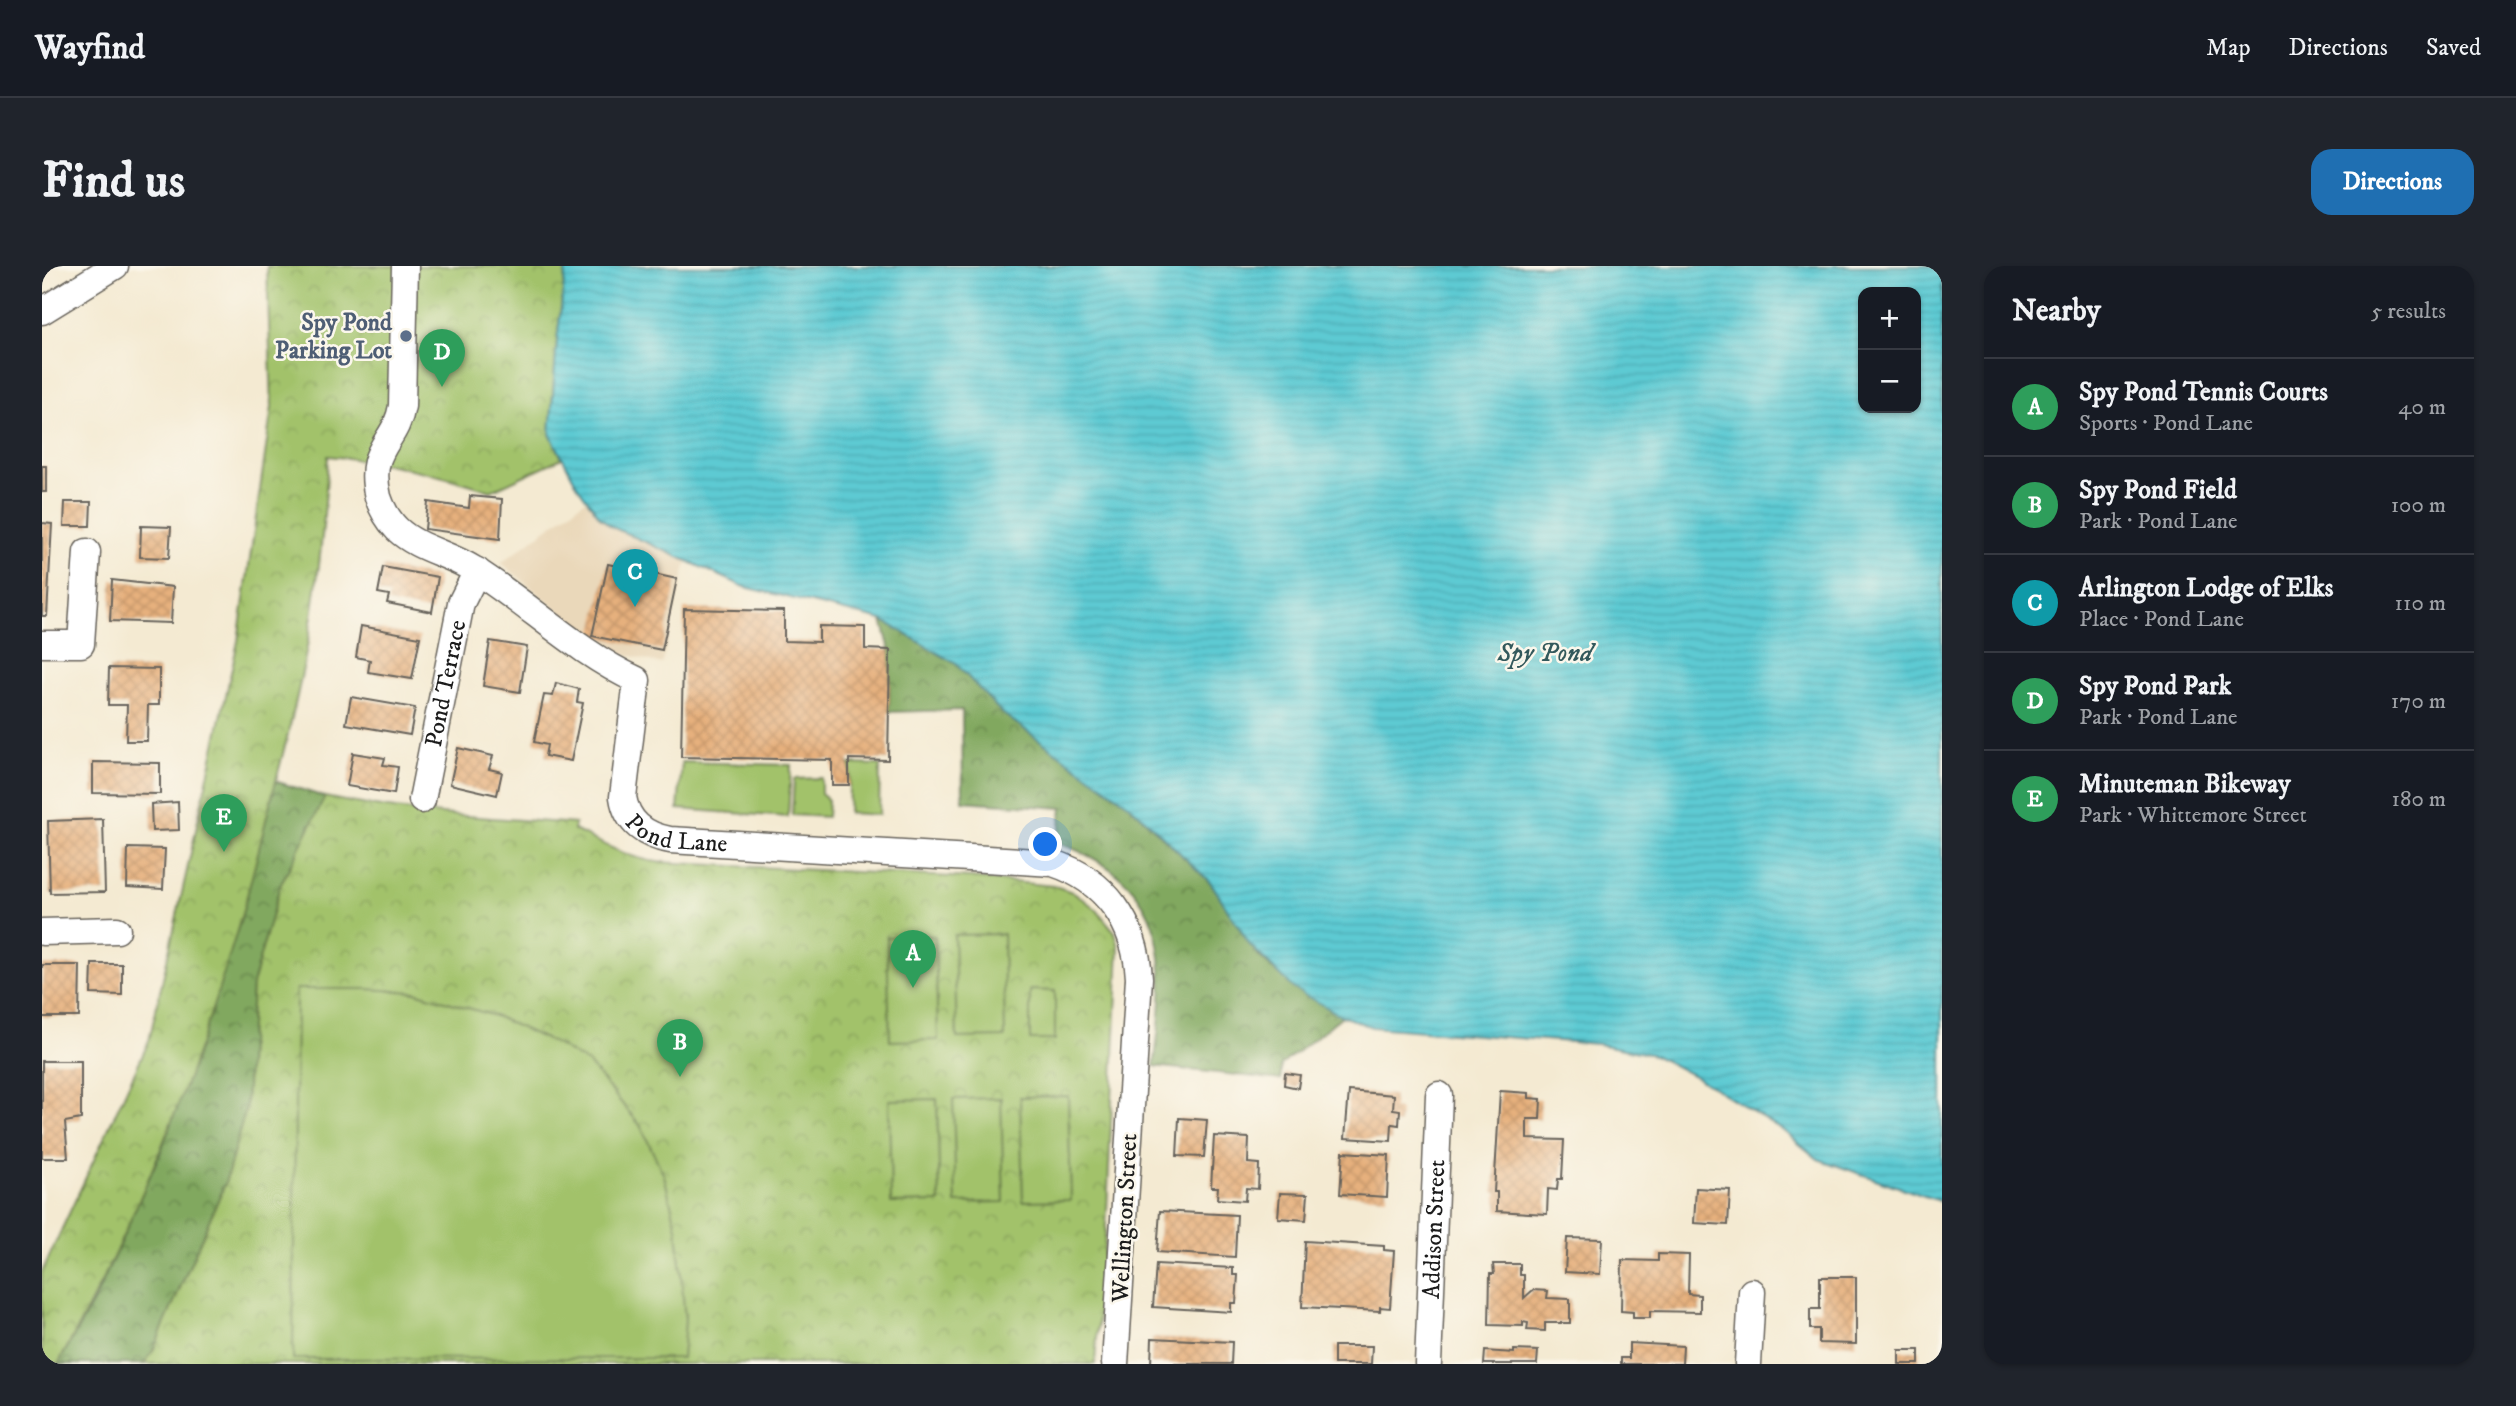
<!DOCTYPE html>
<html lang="en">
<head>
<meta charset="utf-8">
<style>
	body { margin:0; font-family:"IM FELL DW Pica",serif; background:#20242c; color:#f1f3f6 }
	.controls { position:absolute; right:21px; top:21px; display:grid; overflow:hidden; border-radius:14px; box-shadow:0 2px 5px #0004 }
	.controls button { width:63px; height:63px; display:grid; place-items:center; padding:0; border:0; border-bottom:2px solid #363941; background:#171b24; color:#f1f3f6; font:35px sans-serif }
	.you { position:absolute; left:1004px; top:579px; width:24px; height:24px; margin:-18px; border:5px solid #fff; border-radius:50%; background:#1a73e8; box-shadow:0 0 0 10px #1a73e833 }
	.badge { display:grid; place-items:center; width:46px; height:46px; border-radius:50%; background:#1f6fb2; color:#fff; font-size:23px; font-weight:700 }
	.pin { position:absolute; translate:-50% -58px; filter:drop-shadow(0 2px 4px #0008) }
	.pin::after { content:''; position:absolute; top:37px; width:24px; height:21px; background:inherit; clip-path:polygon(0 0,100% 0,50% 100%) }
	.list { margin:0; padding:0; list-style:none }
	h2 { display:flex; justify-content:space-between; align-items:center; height:91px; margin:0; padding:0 28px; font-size:30px }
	h2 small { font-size:23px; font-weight:400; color:#9ea1a6 }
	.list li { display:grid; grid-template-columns:46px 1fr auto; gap:21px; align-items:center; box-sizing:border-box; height:98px; padding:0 28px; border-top:2px solid #363941 }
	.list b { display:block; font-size:26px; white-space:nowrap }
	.list p { margin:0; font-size:23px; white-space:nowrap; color:#9ea1a6 }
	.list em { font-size:23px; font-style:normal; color:#9ea1a6 }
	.map { position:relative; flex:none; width:1900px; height:1098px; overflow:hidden; border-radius:21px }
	header { display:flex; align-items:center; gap:42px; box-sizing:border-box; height:98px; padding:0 35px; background:#171b24; border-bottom:2px solid #363941 }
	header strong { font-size:33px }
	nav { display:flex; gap:38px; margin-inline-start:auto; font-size:24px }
	.intro { display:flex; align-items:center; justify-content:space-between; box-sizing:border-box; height:168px; padding:0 42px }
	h1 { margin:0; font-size:49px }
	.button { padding:18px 32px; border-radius:21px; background:#1f6fb2; color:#fff; font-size:24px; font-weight:700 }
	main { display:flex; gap:42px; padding:0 42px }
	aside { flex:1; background:#171b24; border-radius:21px; box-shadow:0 2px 5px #0004 }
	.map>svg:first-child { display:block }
	.built { fill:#ead8ba }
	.forest { fill:url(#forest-crowns); stroke:#4e623e; stroke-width:2 }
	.park { fill:url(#park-crowns); stroke:#5f6f44; stroke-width:2 }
	.pitch { fill:#a2c26b; stroke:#5f6f44; stroke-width:2 }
	.water { fill:url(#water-rules); stroke:#3c7378; stroke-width:2; fill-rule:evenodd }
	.building { fill:url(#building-cross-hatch) }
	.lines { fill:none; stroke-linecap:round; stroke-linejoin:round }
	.street-casing { stroke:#68645c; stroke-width:29 }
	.street { stroke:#fff; stroke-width:26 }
	.service-dot { fill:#5c6f8a; stroke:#fbf7ec; stroke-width:2.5 }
	.labels { text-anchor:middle; stroke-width:5; stroke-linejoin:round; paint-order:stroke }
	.service-label { font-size:24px; font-weight:bold; fill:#4e5e75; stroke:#fbf7ec; text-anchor:end }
	.street-label { font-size:24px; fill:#1c1c1c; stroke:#fbf7ec }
	.water-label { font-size:26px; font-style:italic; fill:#33595c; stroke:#fbf7ec }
</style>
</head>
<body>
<header>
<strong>Wayfind</strong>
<nav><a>Map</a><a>Directions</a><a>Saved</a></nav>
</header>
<div class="intro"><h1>Find us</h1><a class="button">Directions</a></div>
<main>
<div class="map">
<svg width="1900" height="1098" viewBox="0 0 1900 1098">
	<defs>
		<pattern id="forest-crowns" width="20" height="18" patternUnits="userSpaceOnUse" patternTransform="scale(1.75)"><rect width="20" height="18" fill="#81a85f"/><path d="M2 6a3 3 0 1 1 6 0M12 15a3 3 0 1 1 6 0" fill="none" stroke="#69884e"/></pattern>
		<pattern id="park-crowns" width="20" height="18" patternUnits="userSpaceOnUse" patternTransform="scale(1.75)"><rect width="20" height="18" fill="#a2c26b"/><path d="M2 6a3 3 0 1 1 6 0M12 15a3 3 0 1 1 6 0" fill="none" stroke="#8ba65c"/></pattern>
		<pattern id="water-rules" width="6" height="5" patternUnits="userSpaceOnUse" patternTransform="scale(1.75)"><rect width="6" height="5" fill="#5dcad3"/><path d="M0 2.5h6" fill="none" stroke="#50adb5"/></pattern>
		<pattern id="building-cross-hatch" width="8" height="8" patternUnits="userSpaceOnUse" patternTransform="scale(1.75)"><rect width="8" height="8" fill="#e6b07d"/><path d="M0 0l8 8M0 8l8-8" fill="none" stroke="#c5976b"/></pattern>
	</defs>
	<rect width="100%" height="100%" fill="#fbf7ec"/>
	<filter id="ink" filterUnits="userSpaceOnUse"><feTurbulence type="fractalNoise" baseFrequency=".0143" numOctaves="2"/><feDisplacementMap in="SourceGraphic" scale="14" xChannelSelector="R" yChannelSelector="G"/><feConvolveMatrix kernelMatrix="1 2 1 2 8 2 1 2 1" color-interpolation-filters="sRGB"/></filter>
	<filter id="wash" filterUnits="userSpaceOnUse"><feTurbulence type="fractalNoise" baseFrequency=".00686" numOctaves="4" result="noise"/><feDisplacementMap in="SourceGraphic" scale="28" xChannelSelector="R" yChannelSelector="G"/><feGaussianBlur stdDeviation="1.57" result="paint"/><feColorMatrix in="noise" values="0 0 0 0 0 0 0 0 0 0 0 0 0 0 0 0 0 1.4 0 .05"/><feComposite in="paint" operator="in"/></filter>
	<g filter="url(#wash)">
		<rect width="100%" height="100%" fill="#f4ead2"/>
		<path class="built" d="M 545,233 L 558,251 L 585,268 L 645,295 L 620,398 L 566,384 L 459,297 Z"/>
		<path class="forest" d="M 840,354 L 914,398 L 960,447 L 1085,537 L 1169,617 L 1217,690 L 1239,710 L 1300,750 L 1239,799 L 1239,814 L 1112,800 C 1126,698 1132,617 1016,577 L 1020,542 L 921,535 L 920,444 L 847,446 L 848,384 Z
			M 233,515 L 283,531 L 238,620 L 210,719 L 204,842 L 183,918 L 111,1085 L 102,1098 L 16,1098 L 54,1031 L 120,883 L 198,656 Z"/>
		<path class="park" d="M 225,0 L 524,0 L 515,74 L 508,168 L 520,192 L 449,225 C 397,208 341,195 286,190 C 283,250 277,310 267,369 C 257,431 240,490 225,550 C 216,586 208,622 197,658 C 152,810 94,959 16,1098 L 0,1098 L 0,1006 L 107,775 L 196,375 L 230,141 Z
			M 283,531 C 364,549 450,551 533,558 L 532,564 C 559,577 586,592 615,596 L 930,612 L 1013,620 L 1033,627 L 1054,643 L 1073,666 L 1077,681 L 1065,945 L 1053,1098 L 102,1098 L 111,1085 L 183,918 L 204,842 L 210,719 L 238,620 Z"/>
		<path class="pitch" d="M 640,496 L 749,499 L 746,551 L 636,543 Z
			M 808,498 L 838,499 L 837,549 L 806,547 Z
			M 779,512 L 779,528 L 786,534 L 785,551 L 750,549 L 752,513 Z
			M 961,668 L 963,771 L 915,772 L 912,669 Z
			M 893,670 L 896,774 L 848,775 L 845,671 Z
			M 254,723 L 325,723 L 373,726 L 453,750 L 514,778 L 547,798 L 598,859 L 622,909 L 635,962 L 643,1054 L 640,1092 L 251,1093 Z
			M 988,724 L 1013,725 L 1013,774 L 988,774 Z
			M 1026,830 L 1029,934 L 981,935 L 978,831 Z
			M 959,832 L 962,936 L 914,937 L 911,833 Z
			M 895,833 L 898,936 L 849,937 L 847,834 Z"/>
		<path class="water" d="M 524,0 L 1900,0 L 1900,936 L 1776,893 L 1739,863 L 1656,812 L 1612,789 L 1556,778 L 1330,761 L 1300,750 L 1252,723 L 1208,679 L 1169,617 L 1106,556 L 1085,537 L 960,447 L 914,398 L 840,354 L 703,321 L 570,261 L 558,251 L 536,221 L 508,168 L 515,74 ZM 1821,26 L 1874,26 L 1874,142 L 1821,142 Z"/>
		<g id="blocks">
			<path class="building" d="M 0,200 L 4,200 L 4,226 L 0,226 Z
				M 428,230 L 460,233 L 458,273 L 383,263 L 386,236 L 427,242 Z
				M 23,236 L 49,236 L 48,260 L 22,260 Z
				M 0,257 L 10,258 L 5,350 L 0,350 Z
				M 99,260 L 129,261 L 127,292 L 98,291 Z
				M 566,298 L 635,313 L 620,384 L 550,370 Z
				M 341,301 L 396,311 L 390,346 L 345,337 L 347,329 L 336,327 Z
				M 70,314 L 131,321 L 129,357 L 68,355 Z
				M 642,343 L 742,345 L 742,375 L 777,376 L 777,360 L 823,361 L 823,383 L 848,384 L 846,494 L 807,493 L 807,519 L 790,519 L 790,494 L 639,491 Z
				M 319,360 L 378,371 L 370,413 L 326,406 L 328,394 L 314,391 Z
				M 448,375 L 485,381 L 478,426 L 441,420 Z
				M 67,402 L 117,403 L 117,439 L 106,439 L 105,475 L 84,475 L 85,439 L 66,439 Z
				M 514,417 L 537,423 L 535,436 L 541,437 L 529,495 L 503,490 L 505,479 L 492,476 L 502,429 L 511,430 Z
				M 309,431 L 373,442 L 368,469 L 304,458 Z
				M 416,482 L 451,490 L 447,503 L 460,506 L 455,529 L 408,518 Z
				M 311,487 L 343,492 L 341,499 L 356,501 L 352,528 L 305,520 Z
				M 51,496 L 118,497 L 118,528 L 51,527 Z
				M 136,536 L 137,564 L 110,565 L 109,538 Z
				M 61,553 L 63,626 L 8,627 L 6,555 Z
				M 86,582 L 123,583 L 121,623 L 85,621 Z
				M 50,698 L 80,698 L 80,729 L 49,728 Z
				M 0,699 L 38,699 L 37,751 L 0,751 Z
				M 0,795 L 39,795 L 39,853 L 23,856 L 26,892 L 0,892 Z
				M 1243,807 L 1258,809 L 1256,822 L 1242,819 Z
				M 1307,825 L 1352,829 L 1351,843 L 1358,844 L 1357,859 L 1350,858 L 1349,875 L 1303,872 Z
				M 1458,825 L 1487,827 L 1487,832 L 1499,833 L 1498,853 L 1485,853 L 1485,873 L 1522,874 L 1520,913 L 1516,913 L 1515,924 L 1506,923 L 1505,948 L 1455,945 L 1455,926 L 1452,926 Z
				M 1137,852 L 1165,854 L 1162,891 L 1135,890 Z
				M 1172,870 L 1207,872 L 1206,897 L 1217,898 L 1216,923 L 1204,922 L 1203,935 L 1175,933 L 1176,921 L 1169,921 Z
				M 1301,886 L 1347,889 L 1345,931 L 1298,928 Z
				M 1654,922 L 1688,924 L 1686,959 L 1652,957 Z
				M 1238,927 L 1266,928 L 1264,954 L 1236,952 Z
				M 1118,945 L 1195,949 L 1193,991 L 1115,986 Z
				M 1525,972 L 1560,973 L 1558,1008 L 1523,1006 Z
				M 1263,975 L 1342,980 L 1342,984 L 1352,985 L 1348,1042 L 1338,1041 L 1338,1045 L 1260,1041 Z
				M 1616,988 L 1647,989 L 1646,1028 L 1658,1029 L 1658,1046 L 1608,1045 L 1608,1052 L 1591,1052 L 1591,1046 L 1579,1045 L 1580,994 L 1616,995 Z
				M 1114,998 L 1191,1002 L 1191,1009 L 1196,1009 L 1194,1037 L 1189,1037 L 1189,1046 L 1111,1041 Z
				M 1451,998 L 1478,998 L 1478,1009 L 1482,1009 L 1482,1032 L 1491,1024 L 1506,1025 L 1505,1032 L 1528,1033 L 1528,1057 L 1503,1057 L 1503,1065 L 1485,1064 L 1486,1057 L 1481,1056 L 1481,1060 L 1447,1059 L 1448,1008 L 1452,1008 Z
				M 1778,1011 L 1814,1011 L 1814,1078 L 1777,1077 L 1777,1063 L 1768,1063 L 1768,1043 L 1778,1043 Z
				M 1110,1072 L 1190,1076 L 1189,1098 L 1109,1098 Z
				M 1587,1077 L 1641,1080 L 1640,1098 L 1579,1098 L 1579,1092 L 1587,1092 Z
				M 1292,1080 L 1330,1080 L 1329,1098 L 1292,1098 Z
				M 1472,1084 L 1496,1085 L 1495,1098 L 1442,1098 L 1443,1085 L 1472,1087 Z
				M 1857,1084 L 1877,1084 L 1877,1098 L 1857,1098 Z"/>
		</g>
	</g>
	<g filter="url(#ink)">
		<use href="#blocks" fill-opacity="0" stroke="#68645c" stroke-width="2"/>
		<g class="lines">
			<defs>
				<g id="street">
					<path id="s1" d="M 363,0 L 360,140 C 354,178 324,181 336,231 C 340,243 346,254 355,263 C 376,283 406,287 431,303 C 487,338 534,386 595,414 L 581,531 C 585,557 604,570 628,574 L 1011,597 C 1064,614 1094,658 1097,712 L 1073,1098"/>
					<path d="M 0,45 L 73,0"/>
					<path d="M 0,378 L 39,378 L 45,286"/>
					<path id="s2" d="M 380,534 L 419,337 L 435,305"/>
					<path d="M 0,666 L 75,664"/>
					<path id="s3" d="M 1386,1098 L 1397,829"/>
					<path d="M 1706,1098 L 1710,1026"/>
				</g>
			</defs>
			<use href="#street" class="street-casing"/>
			<use href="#street" class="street"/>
		</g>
	</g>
	<circle class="service-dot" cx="364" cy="70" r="7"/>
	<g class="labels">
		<g class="service-label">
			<text x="350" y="64">Spy Pond<tspan x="350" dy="28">Parking Lot</tspan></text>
		</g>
		<g class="street-label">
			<text dy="8" stroke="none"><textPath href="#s2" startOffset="119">Pond Terrace</textPath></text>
			<text dy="8" stroke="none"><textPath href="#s1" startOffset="751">Pond Lane</textPath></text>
			<text transform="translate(1082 952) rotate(-87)" y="8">Wellington Street</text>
			<text dy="8" stroke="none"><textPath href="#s3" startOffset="135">Addison Street</textPath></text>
		</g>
		<g class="water-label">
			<text x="1503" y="395">Spy Pond</text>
		</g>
	</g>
</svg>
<div class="controls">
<button>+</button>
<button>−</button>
</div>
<div class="you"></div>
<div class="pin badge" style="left:871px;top:722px;background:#2e9e5b">A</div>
<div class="pin badge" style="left:638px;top:811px;background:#2e9e5b">B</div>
<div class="pin badge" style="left:593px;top:341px;background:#0f9aa8">C</div>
<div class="pin badge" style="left:400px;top:121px;background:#2e9e5b">D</div>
<div class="pin badge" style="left:182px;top:586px;background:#2e9e5b">E</div>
</div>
<aside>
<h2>Nearby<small>5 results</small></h2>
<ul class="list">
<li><span class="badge" style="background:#2e9e5b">A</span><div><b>Spy Pond Tennis Courts</b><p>Sports · Pond Lane</p></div><em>40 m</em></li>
<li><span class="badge" style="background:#2e9e5b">B</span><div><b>Spy Pond Field</b><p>Park · Pond Lane</p></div><em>100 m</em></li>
<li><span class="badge" style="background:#0f9aa8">C</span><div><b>Arlington Lodge of Elks</b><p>Place · Pond Lane</p></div><em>110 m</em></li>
<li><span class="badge" style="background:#2e9e5b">D</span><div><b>Spy Pond Park</b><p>Park · Pond Lane</p></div><em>170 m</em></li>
<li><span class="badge" style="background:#2e9e5b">E</span><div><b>Minuteman Bikeway</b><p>Park · Whittemore Street</p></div><em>180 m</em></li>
</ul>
</aside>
</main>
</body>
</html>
